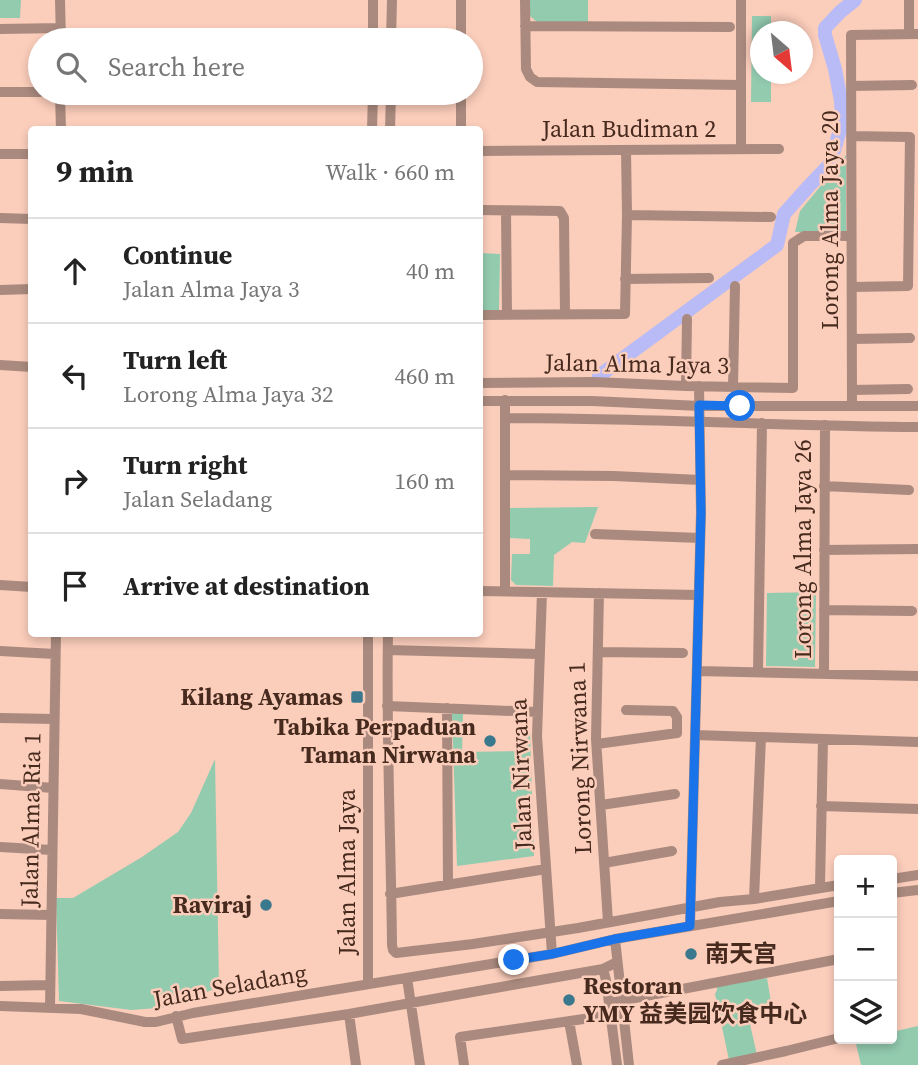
<!DOCTYPE html>
<html lang="en">
<head>
<meta charset="utf-8">
<style>
	body { margin:0; font-family:"Source Serif 4","Noto Sans SC",serif; background:#f2f2f2; color:#222 }
	.controls { position:absolute; right:21px; bottom:21px; display:grid; overflow:hidden; border-radius:7px; box-shadow:0 4px 10px #0003 }
	.controls button { width:63px; height:63px; display:grid; place-items:center; padding:0; border:0; border-bottom:2px solid #e0e0e0; background:#fff; color:#222; font:35px sans-serif }
	.compass { position:absolute; left:750px; top:21px; width:63px; height:63px; border-radius:50%; background:#fff; box-shadow:0 4px 10px #0003; rotate:152deg }
	.stop { position:absolute; width:21px; height:21px; margin:-16px; border:5px solid #1a73e8; border-radius:50%; background:#fff }
	.stop.end { background:#1a73e8; border-color:#fff; box-shadow:0 2px 7px #0008 }
	.list { margin:0; padding:0; list-style:none }
	h2 { display:flex; justify-content:space-between; align-items:center; height:91px; margin:0; padding:0 28px; font-size:30px }
	h2 small { font-size:23px; font-weight:400; color:#767676 }
	.list li { display:grid; grid-template-columns:46px 1fr auto; gap:21px; align-items:center; box-sizing:border-box; height:105px; padding:0 28px; border-top:2px solid #e0e0e0 }
	.list b { display:block; font-size:26px; white-space:nowrap }
	.list p { margin:0; font-size:23px; white-space:nowrap; color:#767676 }
	.list em { font-size:23px; font-style:normal; color:#767676 }
	.icon { flex:none; width:38px; height:38px; fill:none; stroke:currentColor; stroke-width:2; stroke-linecap:round; stroke-linejoin:round }
	.map { position:relative; flex:none; width:918px; height:1065px; overflow:hidden }
	.search { position:absolute; background:#fff; box-shadow:0 4px 10px #0003; left:28px; top:28px; width:455px; height:77px; display:flex; align-items:center; gap:18px; box-sizing:border-box; padding:0 24px; border-radius:38px; color:#767676; font-size:26px }
	.panel { position:absolute; background:#fff; box-shadow:0 4px 10px #0003; left:28px; top:126px; width:455px; height:511px; border-radius:7px }
	.map>svg:first-child { display:block }
	.green { fill:#93cbaf }
	.lines { fill:none; stroke-linecap:round; stroke-linejoin:round }
	.river { stroke:#b9bbf7; stroke-width:14 }
	.minor { stroke:#aa8a7e; stroke-width:10 }
	.route { stroke:#1a73e8; stroke-width:9 }
	.poi-dot { fill:#39788d; stroke:#fbcdbb; stroke-width:2.5 }
	.labels { text-anchor:middle; stroke-width:5; stroke-linejoin:round; paint-order:stroke }
	.street-label { font-size:24px; fill:#472a1e; stroke:#fbcdbb }
	.poi-label { font-size:24px; font-weight:bold; fill:#472a1e; stroke:#fbcdbb; text-anchor:end }
</style>
</head>
<body>
<div class="map">
<svg width="918" height="1065" viewBox="0 0 918 1065">
	<rect width="100%" height="100%" fill="#fbcdbb"/>
	<path class="green" d="M 0,0 L 21,0 L 20,18 L 0,18 Z
		M 530,0 L 588,0 L 588,22 L 537,22 L 530,16 Z
		M 752,16 L 771,16 L 771,31 L 760,32 L 760,74 L 771,74 L 771,102 L 751,102 Z
		M 846,155 L 846,232 L 795,232 L 800,211 Z
		M 480,253 L 500,254 L 499,310 L 480,310 Z
		M 598,507 L 585,543 L 572,542 L 554,555 L 553,586 L 516,585 L 511,580 L 512,554 L 530,554 L 530,539 L 509,538 L 508,508 Z
		M 816,592 L 815,667 L 766,666 L 767,593 Z
		M 452,712 L 463,713 L 462,752 L 518,751 L 518,731 L 530,731 L 534,856 L 457,866 Z
		M 215,759 L 219,987 L 171,1007 L 131,1010 L 59,1001 L 56,898 L 73,898 L 142,857 L 178,832 L 191,813 Z
		M 767,978 L 772,1008 L 748,1015 L 757,1055 L 729,1060 L 715,994 L 717,990 L 717,986 Z
		M 918,1026 L 918,1065 L 861,1065 L 855,1040 L 892,1039 L 892,1032 Z"/>
	<g class="lines">
		<path class="river" d="M 599,376 L 777,245 L 784,214 L 808,187 L 830,164 L 842,123 L 841,101 L 835,69 L 825,35 L 825,28 L 840,12 L 855,0"/>
		<path class="minor" d="M 60,0 L 61,40
			M 373,0 L 373,40
			M 525,0 L 526,69 L 530,77 L 537,82 L 741,85
			M 741,0 L 741,149
			M 909,0 L 909,34
			M 525,26 L 730,27
			M 0,29 L 61,28
			M 391,40 L 392,0
			M 461,40 L 461,0
			M 851,86 L 912,85
			M 0,92 L 40,92
			M 60,93 L 61,130
			M 372,130 L 373,93
			M 390,130 L 391,93
			M 461,130 L 461,93
			M 851,136 L 910,137 L 908,286 L 852,287
			M 480,151 L 779,149
			M 0,154 L 32,154
			M 480,210 L 560,211 L 564,218 L 565,314
			M 506,211 L 507,315
			M 627,215 L 771,217
			M 0,218 L 32,219
			M 625,279 L 709,278
			M 0,290 L 32,289
			M 480,315 L 625,314 L 627,215 L 626,150
			M 852,339 L 910,338
			M 0,365 L 32,367
			M 480,383 L 594,382 L 686,386 L 793,388 L 793,243 L 804,236 L 851,236
			M 686,386 L 687,319
			M 733,387 L 735,286
			M 852,390 L 908,389
			M 505,400 L 505,591
			M 480,401 L 592,401 L 700,406 L 918,406
			M 852,406 L 851,35 L 918,34
			M 505,418 C 643,418 780,426 918,427
			M 505,475 L 614,476 L 700,480
			M 824,486 L 909,490
			M 595,534 L 700,538
			M 824,550 L 918,549
			M 0,585 L 32,587
			M 480,591 L 698,595
			M 542,592 L 537,736 L 552,954
			M 599,593 L 596,739 L 608,922
			M 824,610 L 912,611
			M 368,634 L 368,984
			M 388,634 C 386,737 391,841 392,945 L 393,950 L 396,953 L 473,944 L 578,928 L 720,902 L 754,899 L 839,885
			M 388,650 L 540,654
			M 0,651 L 55,654
			M 598,652 L 683,653
			M 697,671 L 918,676
			M 758,672 L 762,423
			M 824,674 L 825,425
			M 387,706 L 538,712
			M 447,708 L 448,885
			M 0,718 L 54,719
			M 695,735 L 918,742
			M 597,744 L 677,733 L 677,717 L 673,711 L 626,710
			M 0,784 L 53,788
			M 601,805 L 675,794
			M 821,806 L 918,809
			M 0,847 L 52,850
			M 604,863 L 672,851
			M 892,879 L 918,875
			M 820,887 L 823,739
			M 892,893 L 918,890
			M 390,894 L 546,869
			M 754,899 L 761,737
			M 0,914 L 51,915
			M 690,926 L 701,512 L 699,386
			M 615,939 L 629,1065
			M 603,969 L 606,980 L 617,1065
			M 407,978 L 420,1065
			M 0,986 L 49,985
			M 609,1003 L 839,959
			M 0,1006 L 81,1009 L 145,1022 L 156,1022 L 193,1013 L 552,954 L 615,939 L 839,901
			M 50,1007 L 56,634
			M 349,1014 L 356,1065
			M 176,1016 L 182,1039 L 349,1014 L 512,985 L 603,969 L 617,962
			M 569,1021 L 577,1065
			M 464,1065 L 460,1037 L 611,1015
			M 722,1065 L 786,1051 L 839,1038"/>
	</g>
	<g class="lines">
		<path class="route" d="M 514,960 L 552,954 L 615,939 L 690,926 L 701,512 L 699,405 L 740,406"/>
	</g>
	<g class="poi-dot">
		<rect x="350" y="690" width="14" height="14" rx="3.5"/>
		<circle cx="490" cy="741" r="7"/>
		<circle cx="266" cy="905" r="7"/>
		<circle cx="691" cy="954" r="7"/>
		<circle cx="569" cy="1000" r="7"/>
	</g>
	<g class="labels">
		<g class="street-label">
			<text x="629" y="137">Jalan Budiman 2</text>
			<text transform="translate(830 220) rotate(-90)" y="8">Lorong Alma Jaya 20</text>
			<text transform="translate(637 364) rotate(1)" y="8">Jalan Alma Jaya 3</text>
			<text transform="translate(803 549) rotate(-90)" y="8">Lorong Alma Jaya 26</text>
			<text transform="translate(580 758) rotate(-92)" y="8">Lorong Nirwana 1</text>
			<text transform="translate(521 774) rotate(-92)" y="8">Jalan Nirwana</text>
			<text transform="translate(31 820) rotate(-89)" y="8">Jalan Alma Ria 1</text>
			<text transform="translate(347 872) rotate(-90)" y="8">Jalan Alma Jaya</text>
			<text transform="translate(230 986) rotate(-10)" y="8">Jalan Seladang</text>
		</g>
		<g class="poi-label">
			<text x="343" y="705">Kilang Ayamas</text>
			<text x="476" y="735">Tabika Perpaduan<tspan x="476" dy="28">Taman Nirwana</tspan></text>
			<text x="252" y="913">Raviraj</text>
			<text x="705" y="962" text-anchor="start">南天宫</text>
			<text x="583" y="994" text-anchor="start">Restoran<tspan x="583" dy="28">YMY 益美园饮食中心</tspan></text>
		</g>
	</g>
</svg>
<div class="controls">
<button>+</button>
<button>−</button>
<button><svg class="icon" aria-label="layers" viewBox="0 0 24 24"><path d="M12 4l9 5-9 5-9-5zM3 14l9 5 9-5"/></svg></button>
</div>
<svg class="compass" viewBox="-18 -18 36 36"><path d="M0-13l5 13h-10z" fill="#e53935"/><path d="M0 13l5-13h-10z" fill="#767676"/></svg>
<div class="stop" style="left:740px;top:406px"></div>
<div class="stop end" style="left:514px;top:960px"></div>
<div class="search"><svg class="icon" aria-label="search" viewBox="0 0 24 24"><circle cx="10" cy="10" r="6"/><path d="M15 15l6 6"/></svg>Search here</div>
<section class="panel">
<h2>9 min<small>Walk · 660 m</small></h2>
<ul class="list">
<li><svg class="icon" aria-label="ahead" viewBox="0 0 24 24"><path d="M12 20V5M6 11l6-6 6 6"/></svg><div><b>Continue</b><p>Jalan Alma Jaya 3</p></div><em>40 m</em></li>
<li><svg class="icon" aria-label="left" viewBox="0 0 24 24"><path d="M17 20v-9H6M10 6l-5 5 5 5"/></svg><div><b>Turn left</b><p>Lorong Alma Jaya 32</p></div><em>460 m</em></li>
<li><svg class="icon" aria-label="right" viewBox="0 0 24 24"><path d="M7 20v-9h11M14 6l5 5-5 5"/></svg><div><b>Turn right</b><p>Jalan Seladang</p></div><em>160 m</em></li>
<li><svg class="icon" aria-label="arrive" viewBox="0 0 24 24"><path d="M6 21V4h12l-3 4 3 4H6"/></svg><div><b>Arrive at destination</b></div></li>
</ul>
</section>
</div>
</body>
</html>
